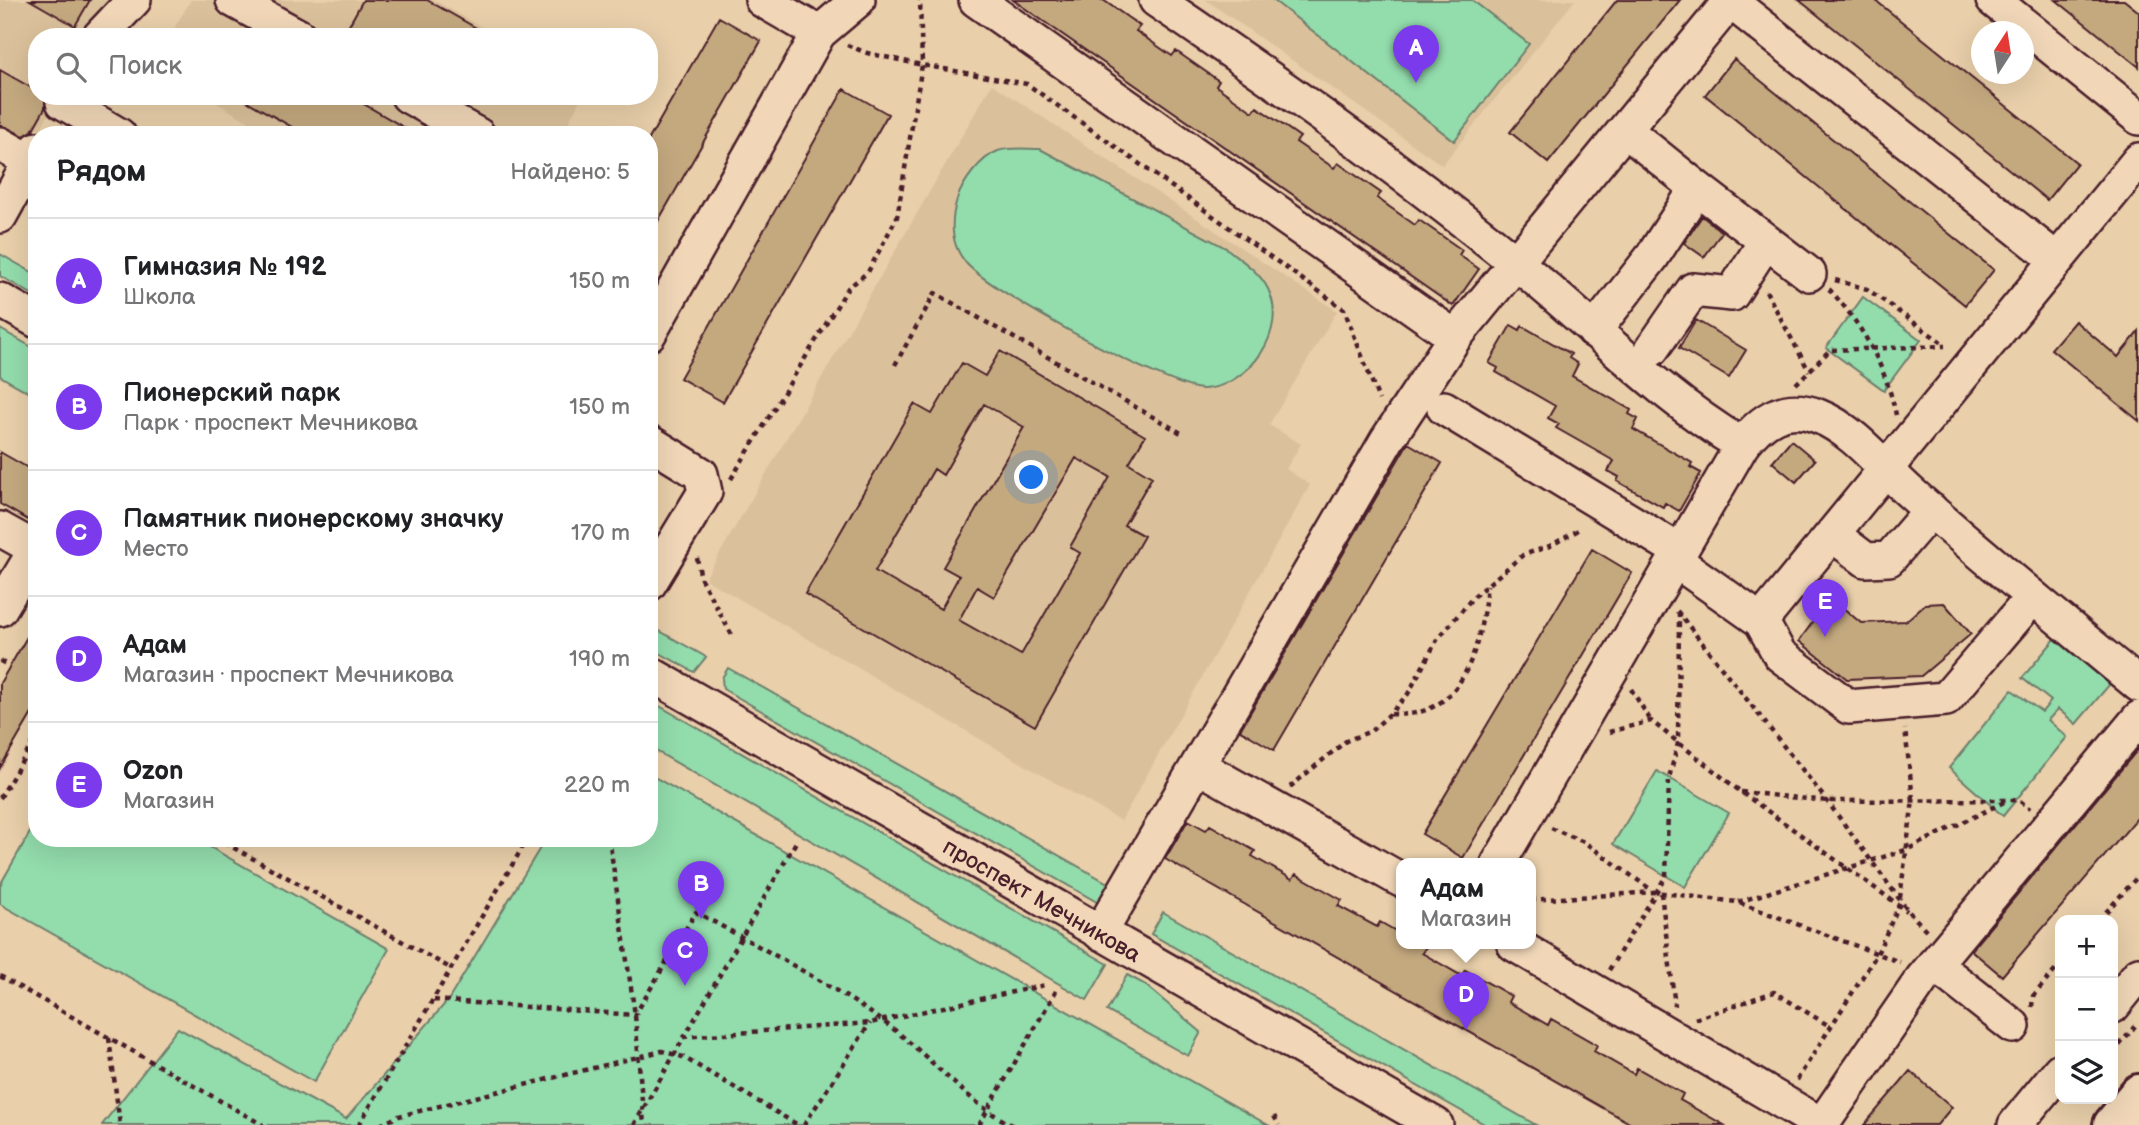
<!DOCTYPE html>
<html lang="ru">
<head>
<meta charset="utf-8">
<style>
	body { margin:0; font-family:"Balsamiq Sans",sans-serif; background:#f6f6f6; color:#202124 }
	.controls { position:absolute; right:21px; bottom:21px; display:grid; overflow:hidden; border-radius:14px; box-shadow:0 7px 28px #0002 }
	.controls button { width:63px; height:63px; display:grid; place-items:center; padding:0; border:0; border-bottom:2px solid #e0e0e0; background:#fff; color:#202124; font:35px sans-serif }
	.compass { position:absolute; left:1971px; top:21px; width:63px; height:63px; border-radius:50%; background:#fff; box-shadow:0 7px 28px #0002; rotate:12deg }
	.you { position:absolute; left:1032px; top:478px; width:24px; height:24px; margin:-18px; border:5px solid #fff; border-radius:50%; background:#1a73e8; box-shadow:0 0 0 10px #1a73e833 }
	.badge { display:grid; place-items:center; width:46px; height:46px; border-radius:50%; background:#7c3aed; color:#fff; font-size:23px; font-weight:700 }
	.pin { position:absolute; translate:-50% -58px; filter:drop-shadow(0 2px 4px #0008) }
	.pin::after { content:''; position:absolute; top:37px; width:24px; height:21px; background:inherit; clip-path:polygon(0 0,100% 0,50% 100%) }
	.popup { position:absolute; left:1396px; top:858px; width:140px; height:91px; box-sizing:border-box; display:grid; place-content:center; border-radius:14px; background:#fff; filter:drop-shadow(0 2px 5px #0005); font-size:23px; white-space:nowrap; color:#757577 }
	.popup b { font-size:26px; color:#202124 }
	.popup::after { content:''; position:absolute; left:50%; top:100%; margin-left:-14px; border:14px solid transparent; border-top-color:#fff }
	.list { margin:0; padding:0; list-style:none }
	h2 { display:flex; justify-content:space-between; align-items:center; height:91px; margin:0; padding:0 28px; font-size:30px }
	h2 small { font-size:23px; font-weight:400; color:#757577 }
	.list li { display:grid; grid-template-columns:46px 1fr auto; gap:21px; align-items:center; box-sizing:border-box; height:126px; padding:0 28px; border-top:2px solid #e0e0e0 }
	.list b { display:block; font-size:26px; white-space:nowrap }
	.list p { margin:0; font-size:23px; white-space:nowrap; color:#757577 }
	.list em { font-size:23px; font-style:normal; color:#757577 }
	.icon { flex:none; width:38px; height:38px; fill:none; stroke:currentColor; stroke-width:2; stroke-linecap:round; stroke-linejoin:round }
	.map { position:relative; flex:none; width:2139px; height:1125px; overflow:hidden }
	.search { position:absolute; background:#fff; box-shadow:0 7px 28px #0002; left:28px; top:28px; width:630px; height:77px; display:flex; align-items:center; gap:18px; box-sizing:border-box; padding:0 24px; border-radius:28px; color:#757577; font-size:26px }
	.panel { position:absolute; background:#fff; box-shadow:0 7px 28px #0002; left:28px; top:126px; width:630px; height:721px; border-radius:28px }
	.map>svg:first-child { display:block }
	.built { fill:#dbc19b }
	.green { fill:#93dcac; stroke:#6e7e6c; stroke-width:2 }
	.building { fill:#c4a97f; stroke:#4a1f2b; stroke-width:2; fill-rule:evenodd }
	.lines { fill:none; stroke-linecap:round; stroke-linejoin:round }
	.minor-casing { stroke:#4a1f2b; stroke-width:38 }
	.major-casing { stroke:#4a1f2b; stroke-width:44 }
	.path { stroke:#4a1f2b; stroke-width:4.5; stroke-dasharray:5 5; stroke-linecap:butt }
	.minor { stroke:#f1d7b8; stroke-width:33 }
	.major { stroke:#f1d7b8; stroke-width:38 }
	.labels { text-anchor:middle; stroke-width:7; stroke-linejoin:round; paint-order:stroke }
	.street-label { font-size:23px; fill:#4a1f2b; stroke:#f1d7b8 }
</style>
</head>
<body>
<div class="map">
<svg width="2139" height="1125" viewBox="0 0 2139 1125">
	<rect width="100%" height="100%" fill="#e9cfaa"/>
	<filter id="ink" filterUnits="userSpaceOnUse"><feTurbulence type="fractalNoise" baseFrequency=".0143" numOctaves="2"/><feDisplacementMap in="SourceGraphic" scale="14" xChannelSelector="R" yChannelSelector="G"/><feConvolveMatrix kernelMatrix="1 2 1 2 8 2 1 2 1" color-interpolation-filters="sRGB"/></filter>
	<g filter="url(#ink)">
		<path class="built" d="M 0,0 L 112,0 L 92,37 L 37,37 L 37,96 L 59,96 L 27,153 L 0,138 Z
			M 191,0 L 434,0 L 499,37 L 169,37 Z
			M 1206,0 L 1575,0 L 1442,165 Z
			M 992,84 L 1337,311 L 1269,425 L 1301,444 L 1286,469 L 1310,485 L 1121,821 L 705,579 Z
			M 205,96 L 582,96 L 562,135 L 271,135 Z"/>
		<path class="green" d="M 1273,0 L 1472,0 L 1529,44 L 1454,141 Z
			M 1040,149 L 1226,248 C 1241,260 1259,271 1268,289 C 1289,331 1249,386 1204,389 C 1171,391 988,290 966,263 C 950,244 950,222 957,199 C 963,182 980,158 998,151 C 1009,147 1027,149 1040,149 Z
			M 0,254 L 37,275 L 37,297 L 0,276 Z
			M 1863,297 L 1921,340 L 1884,390 L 1826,348 Z
			M 0,329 L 37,350 L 37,397 L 0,376 Z
			M 649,625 L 706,657 L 694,672 L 649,647 Z
			M 2055,639 L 2110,684 L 2076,724 L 2058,709 L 2048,720 L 2067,737 L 2003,816 L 1949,768 L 2012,690 L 2042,712 L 2051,701 L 2022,678 Z
			M 728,668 L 1120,890 L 1104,906 L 723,689 L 722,678 Z
			M 649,700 L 1108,964 L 1087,1000 L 649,747 Z
			M 1657,771 L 1729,813 L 1685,887 L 1613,844 Z
			M 649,774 L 1268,1125 L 102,1125 L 178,1028 L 346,1119 L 449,999 L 546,838 L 649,838 Z
			M 37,820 L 37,838 L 194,838 L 389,949 L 314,1082 L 0,904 L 0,885 Z
			M 1163,912 L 1536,1125 L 1486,1125 L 1151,934 Z
			M 1127,975 L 1144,984 L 1201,1032 L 1188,1056 L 1107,1011 Z"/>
		<path class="building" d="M 30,0 L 90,0 L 75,26 Z
			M 363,0 L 427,0 L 492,37 L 360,37 L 347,29 Z
			M 1013,0 L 1103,0 L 1140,26 L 1136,31 L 1172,56 L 1176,51 L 1219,81 L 1216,86 L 1253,112 L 1257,107 L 1300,137 L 1296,142 L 1334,168 L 1338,163 L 1381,193 L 1377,198 L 1415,225 L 1419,220 L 1462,250 L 1459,255 L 1479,269 L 1453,306 Z
			M 1617,0 L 1680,0 L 1548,163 L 1510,132 Z
			M 1799,0 L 1875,0 L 2077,163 L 2047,200 Z
			M 2056,0 L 2124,0 L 2139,12 L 2139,67 Z
			M 719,17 L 761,41 L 649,237 L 649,139 Z
			M 1734,59 L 1994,270 L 1965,305 L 1705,95 Z
			M 0,70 L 37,91 L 37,96 L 45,96 L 45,108 L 32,131 L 24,136 L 0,125 Z
			M 844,89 L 888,114 L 723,402 L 680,378 Z
			M 238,96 L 350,96 L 417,135 L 306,135 Z
			M 1702,216 L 1722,232 L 1704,257 L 1684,243 Z
			M 1696,320 L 1746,350 L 1729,378 L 1679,348 Z
			M 2075,321 L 2118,357 L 2139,331 L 2139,421 L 2051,349 Z
			M 1511,325 L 1520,330 L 1522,326 L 1571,354 L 1569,358 L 1578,364 L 1572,376 L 1631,410 L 1629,414 L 1638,419 L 1633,429 L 1692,463 L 1690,467 L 1701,473 L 1679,511 L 1665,503 L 1663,507 L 1617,481 L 1619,477 L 1608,471 L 1614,461 L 1556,428 L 1559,424 L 1548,418 L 1555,406 L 1496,372 L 1498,368 L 1489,363 Z
			M 1000,351 L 1145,436 L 1129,463 L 1152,477 L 1124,525 L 1144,536 L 1035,726 L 805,594 L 914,404 L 932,414 L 962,363 L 985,376 ZM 984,404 L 1024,427 L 943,567 L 959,576 L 941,609 L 875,571 L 934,469 L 943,475 ZM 1076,458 L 1110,477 L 1070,547 L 1080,553 L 1021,655 L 959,620 L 977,587 L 994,597 Z
			M 1791,440 L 1815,460 L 1796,482 L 1772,462 Z
			M 1408,443 L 1442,463 L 1274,750 L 1240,730 Z
			M 0,452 L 37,473 L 37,525 L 0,504 Z
			M 1592,549 L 1632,573 L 1463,858 L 1422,834 Z
			M 1944,603 L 1971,634 L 1921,676 L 1847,679 L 1799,641 L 1823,608 L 1842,607 L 1861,623 L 1906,621 L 1925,604 Z
			M 37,620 L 37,705 L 0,768 L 0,683 Z
			M 2139,748 L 2139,816 L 2002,976 L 1971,950 Z
			M 1188,820 L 1206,830 L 1210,825 L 1255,851 L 1252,856 L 1292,879 L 1296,874 L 1342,900 L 1338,906 L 1377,927 L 1380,922 L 1401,934 L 1401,944 L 1428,944 L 1422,953 L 1462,976 L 1465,970 L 1511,996 L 1508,1002 L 1548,1025 L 1551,1019 L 1597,1045 L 1594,1051 L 1634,1074 L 1637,1068 L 1683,1094 L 1680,1100 L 1724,1125 L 1633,1125 L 1165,859 Z
			M 1910,1071 L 1952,1107 L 1937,1125 L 1864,1125 Z"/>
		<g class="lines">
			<defs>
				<path id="minor" d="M 233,0 L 300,37
					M 762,0 L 819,33
					M 976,0 L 1455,337
					M 1156,0 C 1279,83 1400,169 1515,262 C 1591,323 1658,395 1742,445
					M 1993,0 L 2139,118
					M 1730,1 L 2057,260
					M 99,37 L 134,0
					M 408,96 L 478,135
					M 63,102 L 119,135
					M 0,144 L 30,161
					M 1697,188 L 1809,274
					M 0,216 L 37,149
					M 0,300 L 37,321
					M 1594,331 L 1652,257 L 1697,188 L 1625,130
					M 649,334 L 819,33 L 858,0
					M 1652,349 L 1693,290 L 1732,294 L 1766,241
					M 1444,408 L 1681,552
					M 649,442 L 701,474 L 705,492 L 649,584
					M 0,529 L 36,549 L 0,609
					M 1833,535 L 1866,560 L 1889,559 L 1931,510
					M 1676,561 L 1761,621 L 1780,655 L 1849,707 L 1946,699 L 2033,597
					M 1761,621 L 2139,160
					M 649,673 L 1436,1125
					M 1200,767 L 1401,880
					M 1498,864 L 1742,445 C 1762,419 1785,403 1818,416 C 1856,431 1882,468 1912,494 C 1986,559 2063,622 2139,685
					M 1100,933 L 1387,440 L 1455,337 L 1731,0
					M 1514,944 L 1822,1125
					M 1934,964 L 2013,1026
					M 2113,1006 L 2139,974
					M 1823,1123 L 1922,979 L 2139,718
					M 2015,1125 L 2060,1070"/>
				<path id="major" d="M 2113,1125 L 2139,1094"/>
			</defs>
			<use href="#minor" class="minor-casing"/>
			<use href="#major" class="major-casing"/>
			<path class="path" d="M 847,45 L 867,53 L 922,65 L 1027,84 L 1344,309 L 1379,400
				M 1835,280 L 1867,289 L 1944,344
				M 1829,289 C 1862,324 1886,367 1896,415
				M 1766,291 L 1809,371
				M 895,365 L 935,293 L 1183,434
				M 1796,384 L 1830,350 L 1945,346
				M 731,479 L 848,288 L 868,272 L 897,217 L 922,65 L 920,0
				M 697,558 L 701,579 L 733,637
				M 1677,611 L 1827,801 L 1909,912 L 1928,932
				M 0,661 L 10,666
				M 1631,689 L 1651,721
				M 1391,714 C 1465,721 1481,643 1487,585
				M 1609,732 L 1651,721 L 1741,792 L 1907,911
				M 1290,787 L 1346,741 L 1371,731 L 1390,714 L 1408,694 L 1437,640 L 1474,596 L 1523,555 L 1550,546 L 1582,528
				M 1741,792 L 1827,801 L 2019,800 L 2030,809
				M 0,798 L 37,736
				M 1551,828 L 1584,842 L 1653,891
				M 216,838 L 452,969
				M 609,838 L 635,1015 L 644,1125
				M 1661,893 L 1675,1006
				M 1531,900 L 1655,892 L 1737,902 L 1900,962
				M 1738,902 L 1906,850 L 2004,802
				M 2099,920 L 2139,875
				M 1609,970 L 1666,876 L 1669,778 L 1678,743 L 1679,614
				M 0,976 L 263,1125
				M 434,1000 L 635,1015 L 696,912 C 757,946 828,982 884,1022 C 929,1054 964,1101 1012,1125
				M 2032,1007 L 2033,996 L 2060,965
				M 1695,1019 L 1774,992 L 1831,1027
				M 683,1037 L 870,1023 L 1045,985
				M 109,1038 L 120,1125
				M 2113,1053 L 2135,1026
				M 1797,1080 L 1877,954 L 1899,905 L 1913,800 L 1905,729
				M 1274,1116 L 1279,1125
				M 359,1125 L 528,838
				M 380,1125 L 399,1116 L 662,1051 L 683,1057 L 798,1125
				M 634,1125 L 796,842
				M 804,1125 L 870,1023
				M 979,1125 L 1056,991"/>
			<use href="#minor" class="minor"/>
			<use href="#major" class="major"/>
		</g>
	</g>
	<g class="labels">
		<g class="street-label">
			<text transform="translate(1042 900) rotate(30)" y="8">проспект Мечникова</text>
		</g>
	</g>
</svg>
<div class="controls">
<button>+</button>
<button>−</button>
<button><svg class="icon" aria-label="layers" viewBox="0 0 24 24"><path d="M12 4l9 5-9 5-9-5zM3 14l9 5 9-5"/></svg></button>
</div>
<svg class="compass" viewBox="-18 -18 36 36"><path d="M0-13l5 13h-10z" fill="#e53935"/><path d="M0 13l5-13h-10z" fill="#757577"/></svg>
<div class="you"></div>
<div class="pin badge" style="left:1416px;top:83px">A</div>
<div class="pin badge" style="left:701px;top:919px">B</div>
<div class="pin badge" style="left:685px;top:986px">C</div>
<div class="pin badge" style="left:1466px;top:1030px">D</div>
<div class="popup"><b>Адам</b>Магазин</div>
<div class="pin badge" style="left:1825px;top:637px">E</div>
<div class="search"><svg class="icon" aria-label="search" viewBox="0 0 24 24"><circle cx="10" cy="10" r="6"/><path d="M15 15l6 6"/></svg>Поиск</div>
<section class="panel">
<h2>Рядом<small>Найдено: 5</small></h2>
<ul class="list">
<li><span class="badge">A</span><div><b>Гимназия № 192</b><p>Школа</p></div><em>150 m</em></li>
<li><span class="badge">B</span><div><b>Пионерский парк</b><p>Парк · проспект Мечникова</p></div><em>150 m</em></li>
<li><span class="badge">C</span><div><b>Памятник пионерскому значку</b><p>Место</p></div><em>170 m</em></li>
<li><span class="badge">D</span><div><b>Адам</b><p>Магазин · проспект Мечникова</p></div><em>190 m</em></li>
<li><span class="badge">E</span><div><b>Ozon</b><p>Магазин</p></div><em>220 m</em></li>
</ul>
</section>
</div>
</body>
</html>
